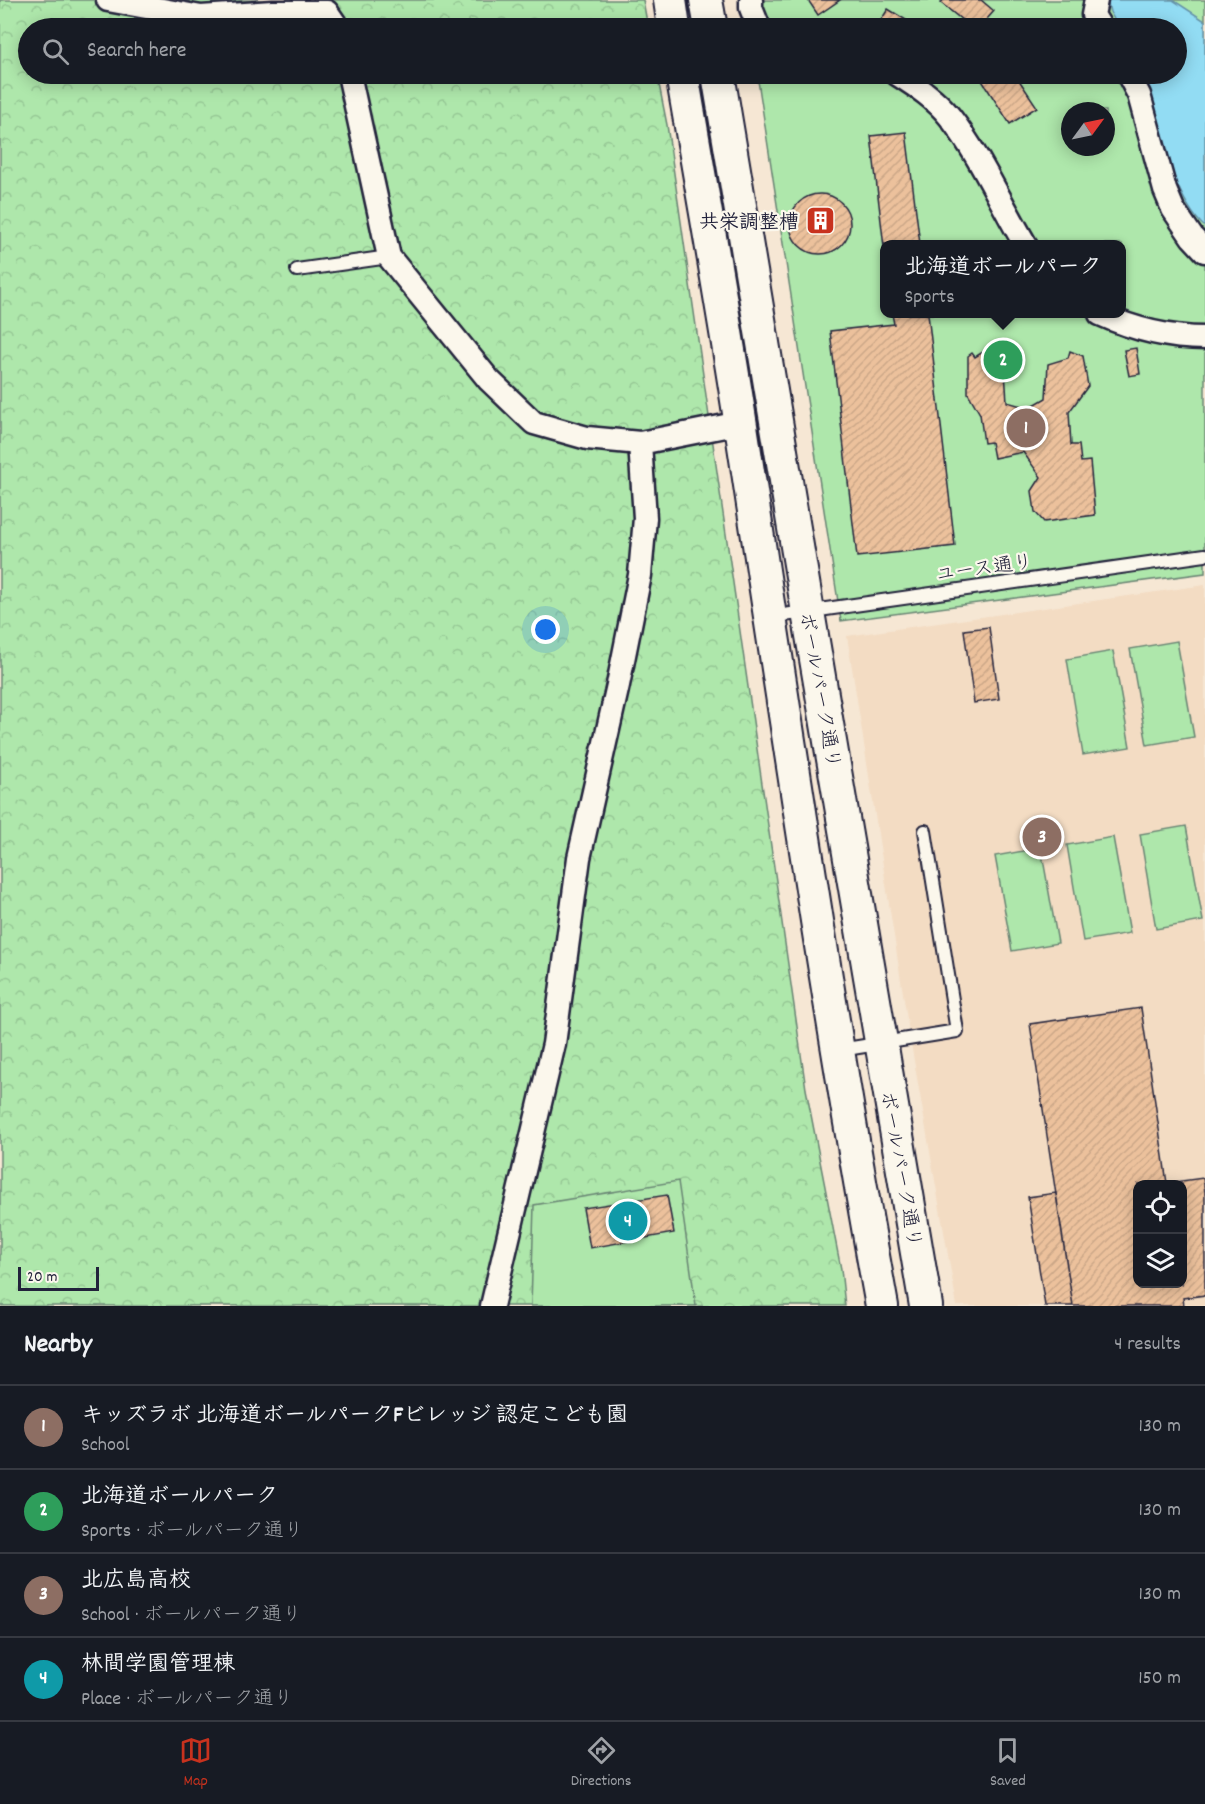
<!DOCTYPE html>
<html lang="en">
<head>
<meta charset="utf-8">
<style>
	body { margin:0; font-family:Dekko,"Klee One",sans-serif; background:#20242c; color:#f1f3f6 }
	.controls { position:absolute; right:18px; bottom:18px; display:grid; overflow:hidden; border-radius:12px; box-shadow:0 3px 15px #0003 }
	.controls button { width:54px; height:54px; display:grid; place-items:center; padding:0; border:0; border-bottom:2px solid #363941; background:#171b24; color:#f1f3f6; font:30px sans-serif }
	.compass { position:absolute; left:1061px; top:102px; width:54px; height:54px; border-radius:50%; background:#171b24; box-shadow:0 3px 15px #0003; rotate:57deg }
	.scale { position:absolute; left:18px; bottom:15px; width:81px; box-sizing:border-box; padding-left:6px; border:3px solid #22223b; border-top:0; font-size:16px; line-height:21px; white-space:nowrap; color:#22223b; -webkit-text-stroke:4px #fbf7ec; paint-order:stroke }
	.you { position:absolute; left:546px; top:630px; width:21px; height:21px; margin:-15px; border:4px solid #fff; border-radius:50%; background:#1a73e8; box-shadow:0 0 0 9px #1a73e833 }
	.badge { display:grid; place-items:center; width:39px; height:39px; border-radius:50%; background:#c8321e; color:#fff; font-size:20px; font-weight:700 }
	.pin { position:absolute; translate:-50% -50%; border:3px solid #fff; box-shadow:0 2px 6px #0006 }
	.popup { position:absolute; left:880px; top:240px; width:246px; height:78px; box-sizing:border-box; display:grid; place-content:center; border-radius:12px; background:#171b24; filter:drop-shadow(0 2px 4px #0005); font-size:20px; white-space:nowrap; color:#9ea1a6 }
	.popup b { font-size:22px; color:#f1f3f6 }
	.popup::after { content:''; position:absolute; left:50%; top:100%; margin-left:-12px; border:12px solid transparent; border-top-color:#171b24 }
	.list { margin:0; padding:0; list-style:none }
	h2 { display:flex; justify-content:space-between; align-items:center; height:78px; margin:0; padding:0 24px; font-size:26px }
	h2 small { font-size:20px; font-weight:400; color:#9ea1a6 }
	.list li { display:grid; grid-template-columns:39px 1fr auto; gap:18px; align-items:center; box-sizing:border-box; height:84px; padding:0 24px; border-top:2px solid #363941 }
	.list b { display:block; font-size:22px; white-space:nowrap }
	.list p { margin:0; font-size:20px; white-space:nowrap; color:#9ea1a6 }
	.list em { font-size:20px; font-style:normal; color:#9ea1a6 }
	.icon { flex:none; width:33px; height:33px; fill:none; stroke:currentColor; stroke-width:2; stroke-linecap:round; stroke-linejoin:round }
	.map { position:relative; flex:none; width:1205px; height:1306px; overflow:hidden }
	.search { position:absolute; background:#171b24; box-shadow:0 3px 15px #0003; left:18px; right:18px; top:18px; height:66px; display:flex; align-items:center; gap:15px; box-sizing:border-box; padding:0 21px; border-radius:33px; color:#9ea1a6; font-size:22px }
	.sheet { height:414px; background:#171b24 }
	nav { display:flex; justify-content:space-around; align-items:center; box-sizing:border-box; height:84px; border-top:2px solid #363941; background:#171b24; font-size:16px; color:#9ea1a6 }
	nav a { display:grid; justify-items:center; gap:3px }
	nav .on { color:#c8321e }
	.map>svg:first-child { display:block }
	.built { fill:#f3dcc3; fill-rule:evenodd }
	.forest { fill:url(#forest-crowns); stroke:#688473; stroke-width:1.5 }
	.park { fill:#aee7ab; stroke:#688473; stroke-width:1.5; fill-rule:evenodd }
	.water { fill:#92dcf3; stroke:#6592a9; stroke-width:1.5 }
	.building { fill:url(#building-hatch); stroke:#22223b; stroke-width:1.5; fill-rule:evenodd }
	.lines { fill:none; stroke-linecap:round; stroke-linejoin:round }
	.lane-casing { stroke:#22223b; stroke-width:16 }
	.street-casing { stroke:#22223b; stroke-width:27 }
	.secondary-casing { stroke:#22223b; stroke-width:36 }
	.lane { stroke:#fbf7ec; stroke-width:12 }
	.street { stroke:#fbf7ec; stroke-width:22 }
	.secondary { stroke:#fbf7ec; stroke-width:32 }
	.labels { text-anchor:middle; stroke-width:4.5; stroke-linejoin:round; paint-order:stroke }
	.poi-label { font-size:20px; font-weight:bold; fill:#22223b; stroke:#fbf7ec; text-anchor:end }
	.street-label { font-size:20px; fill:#22223b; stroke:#fbf7ec }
</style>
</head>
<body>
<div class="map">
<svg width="1205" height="1306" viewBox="0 0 1205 1306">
	<defs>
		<pattern id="forest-crowns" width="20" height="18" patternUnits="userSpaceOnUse" patternTransform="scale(1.5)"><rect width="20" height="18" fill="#aee7ab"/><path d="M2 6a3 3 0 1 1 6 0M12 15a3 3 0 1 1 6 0" fill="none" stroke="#95c694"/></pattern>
		<pattern id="building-hatch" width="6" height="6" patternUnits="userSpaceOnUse" patternTransform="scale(1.5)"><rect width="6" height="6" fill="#ecc19c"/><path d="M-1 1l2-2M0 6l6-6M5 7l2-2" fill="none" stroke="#caa687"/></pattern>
	</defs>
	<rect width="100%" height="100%" fill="#f6e7d4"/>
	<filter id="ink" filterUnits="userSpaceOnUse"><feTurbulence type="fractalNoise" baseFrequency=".0167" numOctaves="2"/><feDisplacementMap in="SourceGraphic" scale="12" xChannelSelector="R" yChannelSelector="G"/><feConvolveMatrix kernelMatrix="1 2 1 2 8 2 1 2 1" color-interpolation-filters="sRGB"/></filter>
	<g filter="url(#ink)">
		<path class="built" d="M 1205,585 L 1205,1306 L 957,1306 L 910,1038 L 847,636 ZM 1138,1184 L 1182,1184 L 1182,1284 L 1138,1284 Z"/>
		<path class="forest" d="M 0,0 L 643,0 L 648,28 L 28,28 L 28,74 L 657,74 L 667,125 L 806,1089 L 841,1269 L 845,1306 L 0,1306 Z"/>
		<path class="park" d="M 747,0 L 1205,0 L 1205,573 L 841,621 L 757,74 L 1176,74 L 1176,28 L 751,28 ZM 1070,111 L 1106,111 L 1106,147 L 1070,147 ZM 884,244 L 1122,244 L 1122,314 L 884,314 Z
			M 1177,641 L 1194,737 L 1147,745 L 1130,649 Z
			M 1113,651 L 1130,747 L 1083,755 L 1067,659 Z
			M 1186,826 L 1203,921 L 1156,929 L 1140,834 Z
			M 1113,837 L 1130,933 L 1083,941 L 1067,845 Z
			M 1041,848 L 1058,943 L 1012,951 L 995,856 Z
			M 678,1181 L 696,1306 L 531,1306 L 534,1205 Z"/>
		<path class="water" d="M 1107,0 L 1173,0 L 1205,21 L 1205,227 C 1174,201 1153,113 1140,74 L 1176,74 L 1176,28 L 1119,28 L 1110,12 Z"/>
		<path class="building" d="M 808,0 L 840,0 L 818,15 Z
			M 943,0 L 981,0 L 994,11 L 979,28 L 972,28 L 941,3 Z
			M 888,9 L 919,28 L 876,28 Z
			M 990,74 L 1015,74 L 1037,107 L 1010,124 L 981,79 Z
			M 906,132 L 920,244 L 884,244 L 884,247 L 871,136 Z
			M790 224a30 30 0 1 1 60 0a30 30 0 1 1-60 0Z
			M 892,314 L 928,314 L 955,546 L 857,557 L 830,331 L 894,324 Z
			M 1136,348 L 1140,374 L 1129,376 L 1124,350 Z
			M 988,349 L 1005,371 L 1007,402 L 1029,408 L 1046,398 L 1048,364 L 1068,358 L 1070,351 L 1083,356 L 1088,386 L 1069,412 L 1071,445 L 1079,445 L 1081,462 L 1090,461 L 1095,515 L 1044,522 L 1035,512 L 1032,491 L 1041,477 L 1023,452 L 994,458 L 991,442 L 984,443 L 980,414 L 968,393 L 968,356 L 972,353 L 975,357 Z
			M 989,627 L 999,699 L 974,703 L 964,630 Z
			M 1141,1008 L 1167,1183 L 1203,1178 L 1205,1192 L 1205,1295 L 1183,1298 L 1184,1306 L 1073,1306 L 1030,1024 ZM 1138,1184 L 1182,1184 L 1182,1284 L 1138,1284 Z
			M 1056,1193 L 1073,1306 L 1045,1306 L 1028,1197 Z
			M 667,1195 L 674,1233 L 590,1248 L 583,1208 Z"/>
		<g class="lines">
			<defs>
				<path id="lane" d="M 297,270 L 389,257
					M 770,617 L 1205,555
					M 840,1050 L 957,1031 L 925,831"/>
				<path id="street" d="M 108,0 L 201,17 L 273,12 L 327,12 L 338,28
					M 751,0 L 751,8 L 759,28
					M 1096,0 L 1093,15 L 1101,28
					M 349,74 L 389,257 L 489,380 L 534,423 L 587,438 L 640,443 L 740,423
					M 897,74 C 916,86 936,99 950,117 C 980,156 1000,202 1025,244
					M 1128,74 L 1139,95 L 1165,190 L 1173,209 L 1192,237 L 1205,251
					M 1100,314 C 1133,329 1168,338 1205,338
					M 492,1306 L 554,1044 L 579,858 L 618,685 L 640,575 L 645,518 L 640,443"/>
				<path id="secondary" d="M 670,0 L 674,28
					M 706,0 L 711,28
					M 682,74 C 702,191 723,308 741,426 C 786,720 829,1014 882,1306
					M 718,74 L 808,612 L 926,1306"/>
			</defs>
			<use href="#lane" class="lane-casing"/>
			<use href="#street" class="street-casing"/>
			<use href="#secondary" class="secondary-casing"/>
			<use href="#lane" class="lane"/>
			<use href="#street" class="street"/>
			<use href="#secondary" class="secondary"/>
		</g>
	</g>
	<defs>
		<symbol id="building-square" viewBox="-11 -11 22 22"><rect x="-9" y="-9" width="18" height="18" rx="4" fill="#c8321e" stroke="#fbf7ec"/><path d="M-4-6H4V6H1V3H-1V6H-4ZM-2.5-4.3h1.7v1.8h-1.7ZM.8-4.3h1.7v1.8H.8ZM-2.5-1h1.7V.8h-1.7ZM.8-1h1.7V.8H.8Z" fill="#fff"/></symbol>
	</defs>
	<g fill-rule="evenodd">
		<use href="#building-square" x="804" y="204" width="33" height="33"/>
	</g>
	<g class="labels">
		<g class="poi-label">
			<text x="799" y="228">共栄調整槽</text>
		</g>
		<g class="street-label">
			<text transform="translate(984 567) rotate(-8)" y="7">ユース通り</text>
			<text transform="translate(821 690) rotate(80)" y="7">ボールパーク通り</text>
			<text transform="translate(902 1169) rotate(80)" y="7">ボールパーク通り</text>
		</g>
	</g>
</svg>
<div class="controls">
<button><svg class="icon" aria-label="locate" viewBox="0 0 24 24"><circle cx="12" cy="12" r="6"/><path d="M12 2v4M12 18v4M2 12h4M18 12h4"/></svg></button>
<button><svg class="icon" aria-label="layers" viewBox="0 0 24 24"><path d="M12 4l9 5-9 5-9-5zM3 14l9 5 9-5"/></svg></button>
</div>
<svg class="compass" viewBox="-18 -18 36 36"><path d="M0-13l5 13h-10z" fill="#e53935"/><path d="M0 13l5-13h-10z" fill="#9ea1a6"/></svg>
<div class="scale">20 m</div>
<div class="you"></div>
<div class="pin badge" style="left:1026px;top:428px;background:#8d6e63">1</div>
<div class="pin badge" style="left:1003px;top:360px;background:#2e9e5b">2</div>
<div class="popup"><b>北海道ボールパーク</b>Sports</div>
<div class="pin badge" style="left:1042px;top:837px;background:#8d6e63">3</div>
<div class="pin badge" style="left:628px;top:1221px;background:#0f9aa8">4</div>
<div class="search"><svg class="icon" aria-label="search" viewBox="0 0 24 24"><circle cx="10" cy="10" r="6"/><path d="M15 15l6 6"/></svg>Search here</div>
</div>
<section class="sheet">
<h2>Nearby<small>4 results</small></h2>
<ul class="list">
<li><span class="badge" style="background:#8d6e63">1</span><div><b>キッズラボ 北海道ボールパークFビレッジ 認定こども園</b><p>School</p></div><em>130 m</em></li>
<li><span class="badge" style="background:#2e9e5b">2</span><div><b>北海道ボールパーク</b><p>Sports · ボールパーク通り</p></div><em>130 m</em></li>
<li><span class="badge" style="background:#8d6e63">3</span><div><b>北広島高校</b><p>School · ボールパーク通り</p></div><em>130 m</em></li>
<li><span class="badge" style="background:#0f9aa8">4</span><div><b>林間学園管理棟</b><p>Place · ボールパーク通り</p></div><em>150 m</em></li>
</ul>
</section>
<nav>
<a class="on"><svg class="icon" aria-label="map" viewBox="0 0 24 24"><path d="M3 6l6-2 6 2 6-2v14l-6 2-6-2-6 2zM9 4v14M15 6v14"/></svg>Map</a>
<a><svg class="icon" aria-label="directions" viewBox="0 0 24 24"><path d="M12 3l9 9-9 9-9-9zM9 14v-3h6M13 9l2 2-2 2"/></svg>Directions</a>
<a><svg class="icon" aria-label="saved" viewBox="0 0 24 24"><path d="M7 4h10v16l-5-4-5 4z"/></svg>Saved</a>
</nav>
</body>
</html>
